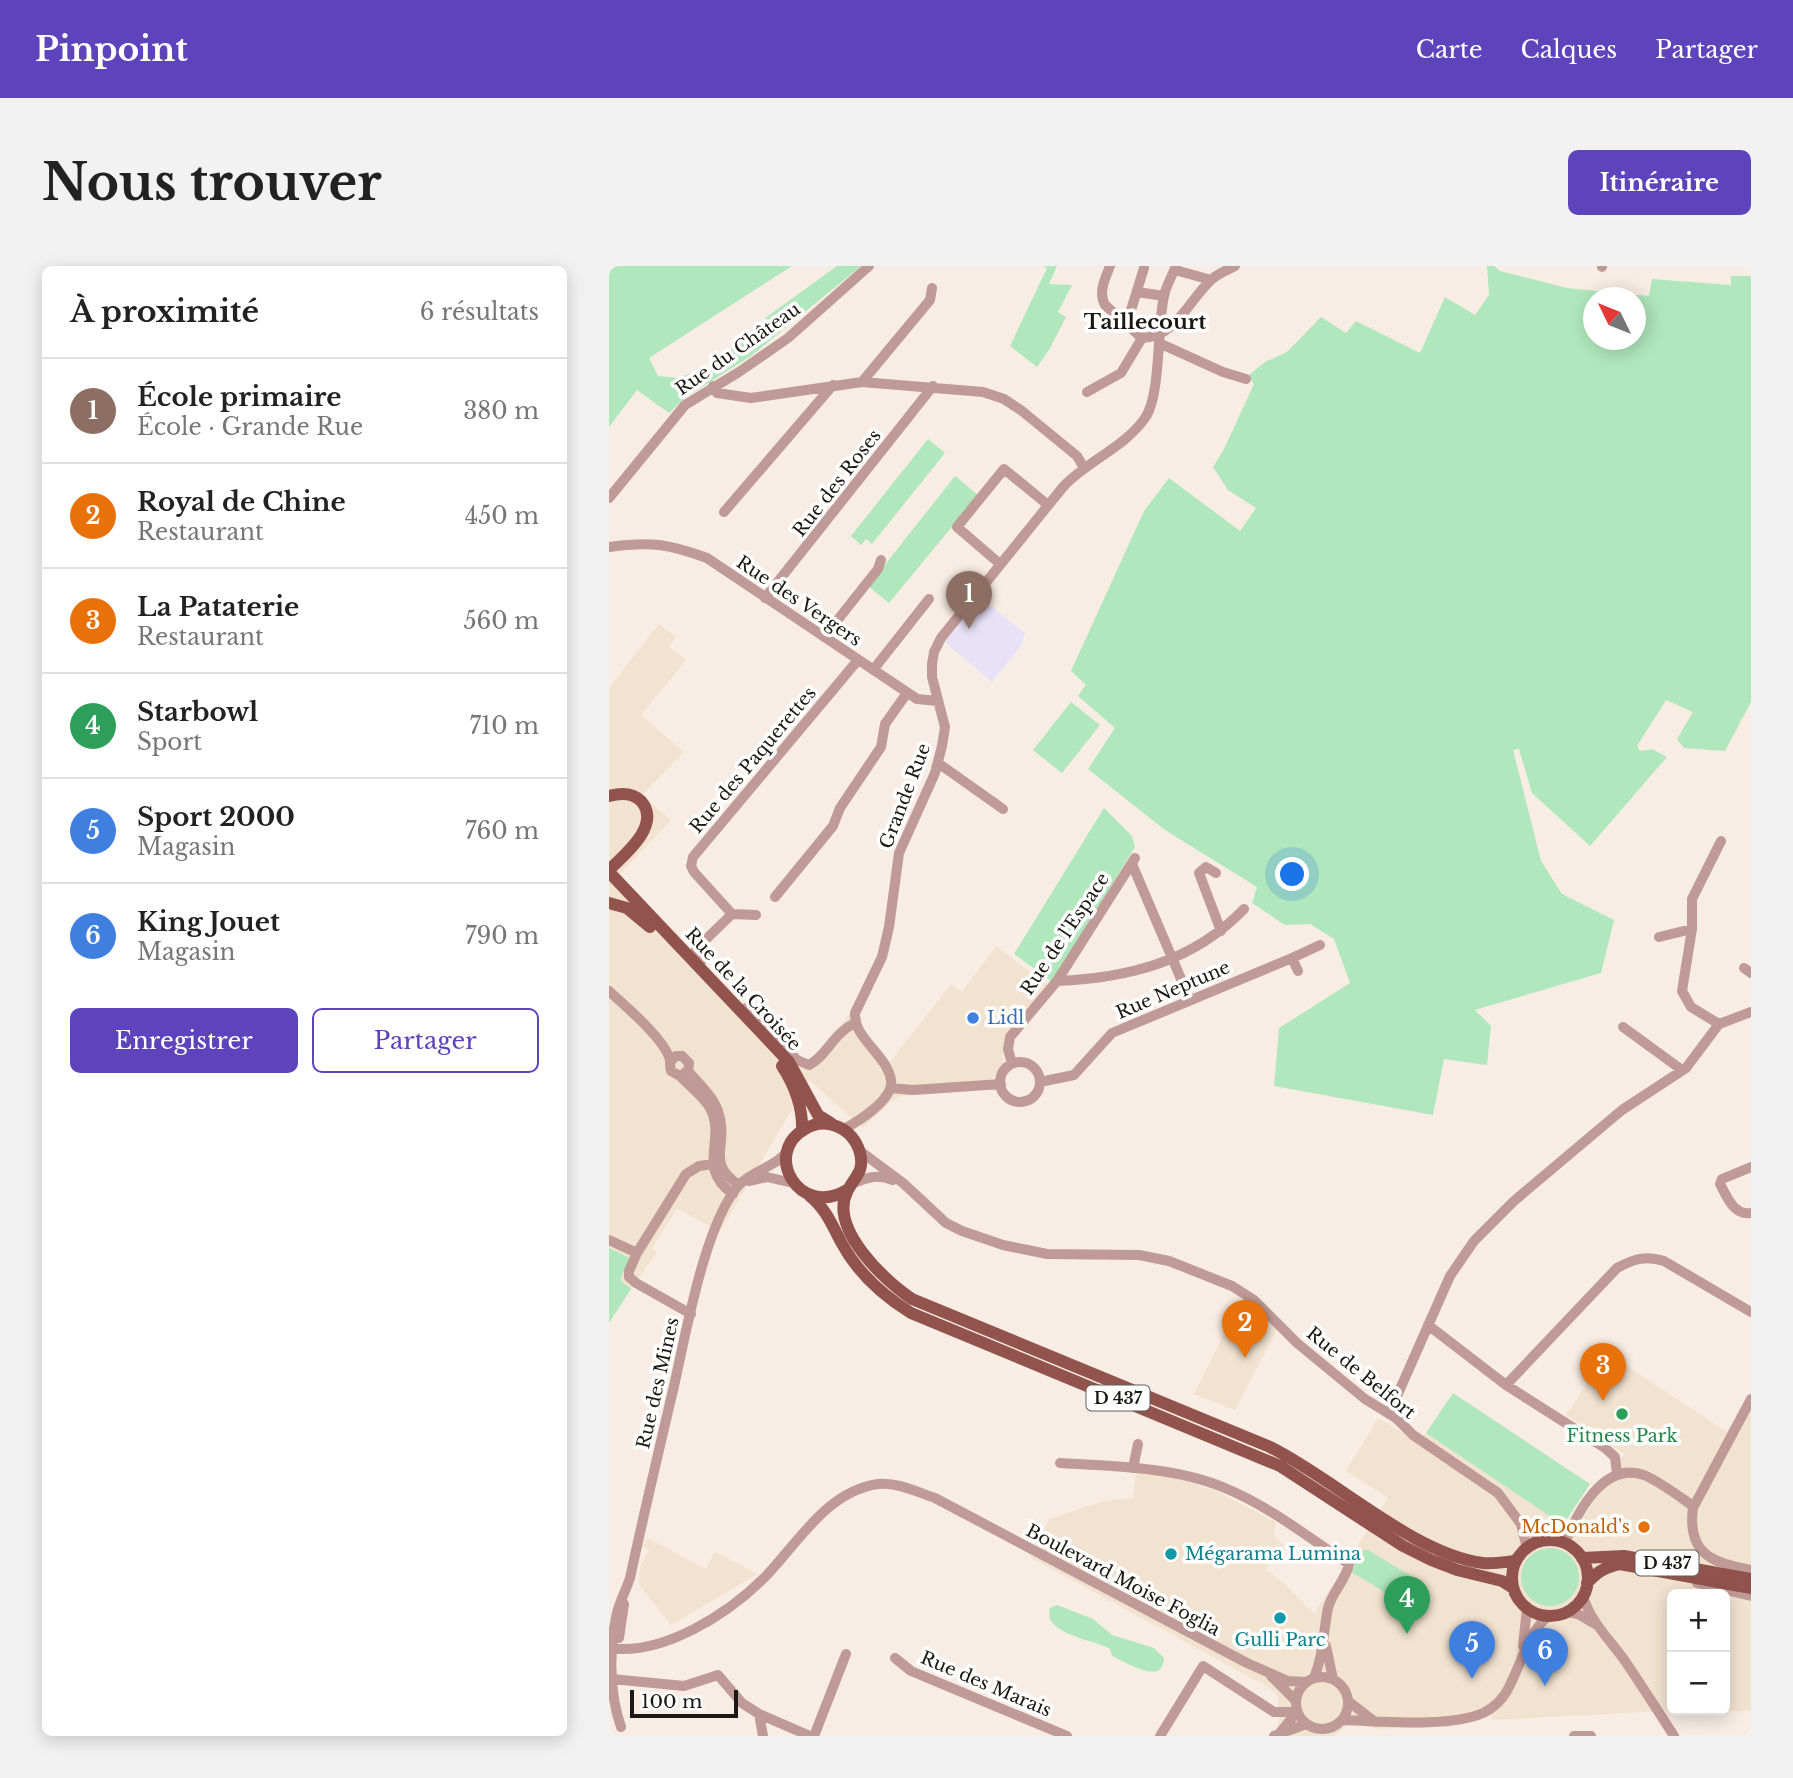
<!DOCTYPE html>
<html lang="fr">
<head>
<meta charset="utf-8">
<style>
	body { margin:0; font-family:"Libre Baskerville",serif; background:#f2f2f2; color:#222 }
	.controls { position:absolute; right:21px; bottom:21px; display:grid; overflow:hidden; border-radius:10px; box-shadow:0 4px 18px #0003 }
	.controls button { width:63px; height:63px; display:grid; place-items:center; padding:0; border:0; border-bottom:2px solid #e0e0e0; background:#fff; color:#222; font:35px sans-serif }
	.compass { position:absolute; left:974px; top:21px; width:63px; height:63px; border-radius:50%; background:#fff; box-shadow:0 4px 18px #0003; rotate:313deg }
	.scale { position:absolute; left:21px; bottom:18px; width:108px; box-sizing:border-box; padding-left:7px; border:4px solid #1b1714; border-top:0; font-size:19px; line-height:24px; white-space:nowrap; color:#1b1714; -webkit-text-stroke:5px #fff; paint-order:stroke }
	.you { position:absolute; left:684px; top:609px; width:24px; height:24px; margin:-18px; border:5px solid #fff; border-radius:50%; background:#1a73e8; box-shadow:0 0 0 10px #1a73e833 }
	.badge { display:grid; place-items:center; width:46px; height:46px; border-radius:50%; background:#5e44bc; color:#fff; font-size:23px; font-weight:700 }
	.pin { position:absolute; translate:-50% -58px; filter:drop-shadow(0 2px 4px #0008) }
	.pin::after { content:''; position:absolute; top:37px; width:24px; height:21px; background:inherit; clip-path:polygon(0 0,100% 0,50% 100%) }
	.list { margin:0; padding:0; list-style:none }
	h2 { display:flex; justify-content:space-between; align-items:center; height:91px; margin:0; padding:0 28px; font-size:30px }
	h2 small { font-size:23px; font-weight:400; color:#767676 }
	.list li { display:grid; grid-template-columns:46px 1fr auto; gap:21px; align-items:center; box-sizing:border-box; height:105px; padding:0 28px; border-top:2px solid #e0e0e0 }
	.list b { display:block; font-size:26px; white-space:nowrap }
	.list p { margin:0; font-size:23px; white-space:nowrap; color:#767676 }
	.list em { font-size:23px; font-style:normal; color:#767676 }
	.actions { display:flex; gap:14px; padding:21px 28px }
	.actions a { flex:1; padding:16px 0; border:2px solid #5e44bc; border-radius:10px; text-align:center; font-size:24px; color:#5e44bc }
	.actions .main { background:#5e44bc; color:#fff }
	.map { position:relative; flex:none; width:1142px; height:1470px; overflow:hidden; border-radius:10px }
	header { display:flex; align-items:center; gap:42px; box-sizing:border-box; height:98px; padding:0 35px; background:#5e44bc; color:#fff }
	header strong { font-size:33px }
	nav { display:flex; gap:38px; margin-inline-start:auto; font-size:24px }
	.intro { display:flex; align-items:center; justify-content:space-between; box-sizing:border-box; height:168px; padding:0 42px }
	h1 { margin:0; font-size:49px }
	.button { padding:18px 32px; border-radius:10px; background:#5e44bc; color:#fff; font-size:24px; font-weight:700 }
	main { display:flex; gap:42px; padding:0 42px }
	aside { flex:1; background:#fff; border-radius:10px; box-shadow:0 4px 18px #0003 }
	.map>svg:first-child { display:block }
	.commercial { fill:#f2e3d0; fill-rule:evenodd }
	.education { fill:#e7e2f8 }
	.green { fill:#b0e7bc; fill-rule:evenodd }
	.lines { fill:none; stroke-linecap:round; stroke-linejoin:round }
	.minor { stroke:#c09a96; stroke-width:10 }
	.major { stroke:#93534d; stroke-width:12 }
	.shop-dot { fill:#3f7fe0; stroke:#fff; stroke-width:2.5 }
	.leisure-dot { fill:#2e9e5b; stroke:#fff; stroke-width:2.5 }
	.food-dot { fill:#e8710a; stroke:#fff; stroke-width:2.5 }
	.culture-dot { fill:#0f9aa8; stroke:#fff; stroke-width:2.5 }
	.labels { text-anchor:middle; stroke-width:7; stroke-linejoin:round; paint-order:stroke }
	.shield { fill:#fff; stroke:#5f5d5a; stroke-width:2 }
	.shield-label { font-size:16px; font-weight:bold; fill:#1b1714 }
	.street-label { font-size:18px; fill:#1b1714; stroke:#fff }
	.shop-label { font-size:18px; fill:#366cbe; stroke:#fff; text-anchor:start }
	.leisure-label { font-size:18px; fill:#27864d; stroke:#fff }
	.food-label { font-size:18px; fill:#c56008; stroke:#fff; text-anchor:end }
	.culture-label { font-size:18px; fill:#0d838f; stroke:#fff; text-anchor:start }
	.quarter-label { font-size:21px; font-weight:bold; fill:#1b1714; stroke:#fff }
</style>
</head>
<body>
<header>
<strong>Pinpoint</strong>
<nav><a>Carte</a><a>Calques</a><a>Partager</a></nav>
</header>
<div class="intro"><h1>Nous trouver</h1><a class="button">Itinéraire</a></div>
<main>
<aside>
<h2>À proximité<small>6 résultats</small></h2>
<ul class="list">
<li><span class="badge" style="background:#8d6e63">1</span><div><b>École primaire</b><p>École · Grande Rue</p></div><em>380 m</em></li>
<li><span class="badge" style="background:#e8710a">2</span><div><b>Royal de Chine</b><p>Restaurant</p></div><em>450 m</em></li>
<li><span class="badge" style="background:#e8710a">3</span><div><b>La Pataterie</b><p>Restaurant</p></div><em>560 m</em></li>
<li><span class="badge" style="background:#2e9e5b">4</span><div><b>Starbowl</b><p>Sport</p></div><em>710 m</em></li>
<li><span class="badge" style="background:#3f7fe0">5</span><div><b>Sport 2000</b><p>Magasin</p></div><em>760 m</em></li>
<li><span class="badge" style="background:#3f7fe0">6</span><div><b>King Jouet</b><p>Magasin</p></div><em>790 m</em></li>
</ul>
<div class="actions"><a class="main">Enregistrer</a><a>Partager</a></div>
</aside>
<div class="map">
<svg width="1142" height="1470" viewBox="0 0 1142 1470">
	<rect width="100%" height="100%" fill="#f8ede4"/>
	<path class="commercial" d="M 50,358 L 67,371 L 60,380 L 77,394 L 32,449 L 75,486 L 33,529 L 62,554 L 9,610 L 198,801 L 242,746 L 281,796 L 342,718 L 353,726 L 387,680 L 439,719 L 395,773 L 394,801 L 373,824 L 292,830 L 281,836 L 254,862 L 200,814 L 111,966 L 68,942 L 43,982 L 48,986 L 22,1023 L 10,1015 L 21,992 L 0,982 L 0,422 Z
		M 633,1032 L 668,1063 L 626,1144 L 585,1128 Z
		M 998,1087 L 1118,1166 L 1132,1141 L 1142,1146 L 1142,1445 L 1055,1445 L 883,1454 L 883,1449 L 866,1456 L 772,1463 L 740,1458 L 725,1470 L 667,1470 L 670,1453 L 669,1430 L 659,1421 L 421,1291 L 440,1253 L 495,1235 L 524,1232 L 527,1206 L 572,1214 L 607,1225 L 667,1256 L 664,1270 L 675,1278 L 657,1304 L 674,1316 L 705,1348 L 779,1232 L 737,1205 L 769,1152 L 810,1177 L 817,1167 L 954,1259 L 967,1263 L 1015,1188 L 957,1149 ZM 1063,1328 L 1116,1328 L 1116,1444 L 1063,1444 Z
		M 38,1272 L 97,1303 L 106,1286 L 148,1308 L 62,1359 L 30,1318 L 31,1300 L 40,1284 L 34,1281 Z"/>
	<path class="education" d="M 371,332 L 416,367 L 412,380 L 383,416 L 336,376 Z"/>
	<path class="green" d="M 0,0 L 183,0 L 40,92 L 49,110 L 69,112 L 103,100 L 159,50 L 228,0 L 252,0 L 142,90 L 77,131 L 60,147 L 28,124 L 0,161 Z
		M 434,0 L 448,0 L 440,18 L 463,19 L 449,46 L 457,51 L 440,84 L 428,101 L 401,80 L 438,2 Z
		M 878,0 L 885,0 L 891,5 L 958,22 L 1040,30 L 1043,13 L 1122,19 L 1122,10 L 1142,10 L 1142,436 L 1116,485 L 1075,482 L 1068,473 L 1084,446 L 1057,434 L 1028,480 L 1031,485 L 1043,483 L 1058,491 L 981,580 L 923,527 L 910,483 L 904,484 L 932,595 L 953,628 L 1005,654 L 992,707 L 866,744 L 882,760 L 878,799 L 835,793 L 824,849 L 665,820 L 670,762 L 741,717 L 725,673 L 701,658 L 676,659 L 643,637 L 648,621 L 556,564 L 479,503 L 506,462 L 469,430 L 477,419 L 462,405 L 535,245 L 560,212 L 631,265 L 647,242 L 619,224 L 604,201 L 615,183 L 645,118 L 639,110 L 656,96 L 678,86 L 712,51 L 737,67 L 747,55 L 811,87 L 836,31 L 866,49 L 880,29 ZM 985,32 L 1027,32 L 1027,74 L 985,74 Z
		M 319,173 L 336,187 L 263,278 L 257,273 L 252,279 L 242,270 Z
		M 346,210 L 369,229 L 280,337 L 259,320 Z
		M 462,436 L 491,459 L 453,507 L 424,484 Z
		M 495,542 L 523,570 L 526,581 L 443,716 L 405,688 Z
		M 0,982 L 21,992 L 11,1014 L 22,1023 L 0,1057 Z
		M 844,1127 L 981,1218 L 954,1259 L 817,1167 Z
		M912 1311a29 29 0 1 1 58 0a29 29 0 1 1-58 0Z
		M 753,1284 L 759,1284 L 807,1313 L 794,1337 L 742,1306 L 746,1300 L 744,1298 Z
		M 448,1339 L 484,1353 L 503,1369 L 545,1382 L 555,1392 C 554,1421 517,1396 503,1390 L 501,1383 C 486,1374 432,1368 441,1342 Z"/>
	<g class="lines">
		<path class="minor" d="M 501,0 C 496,13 489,26 496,39 L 533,72 C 567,71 580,34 602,14 C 608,8 618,4 626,0
			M 993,0 L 993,1
			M 566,4 L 602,14
			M 528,26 L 555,30
			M 518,57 L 535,2
			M 550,77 L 614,106 L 637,113
			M 253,116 L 321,34 L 323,22
			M 104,120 L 108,127 L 142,132 L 253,116 L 374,126 L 395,133 L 413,145 L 468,190 L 475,202
			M 478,126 L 512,107 L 533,72
			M 0,232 L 76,139 L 130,106 L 179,72 L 260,0
			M 115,246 L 224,119
			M 0,281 C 41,275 60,278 98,292 L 308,433 L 329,435
			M 391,298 L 348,261 L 395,203 L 439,239
			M 156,332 L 324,120
			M 215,371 L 269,303 L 272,294
			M 264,404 L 320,333
			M 329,497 L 394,543
			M 523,598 L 581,734
			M 607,607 L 597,601 L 590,607 L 612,665
			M 166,631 L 224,560 L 231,542 L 272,481 L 276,458 L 298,427
			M 123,648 L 85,606 L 82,600 L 84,591 L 249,394
			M 123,648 L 147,649
			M 1050,671 L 1083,663
			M 92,696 L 86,690 L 87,683 L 123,648
			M 1135,702 L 1142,707
			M 689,705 L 683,692 L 711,679
			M 448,715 C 519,712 584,696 635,643
			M 0,725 C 16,740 56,773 61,794 C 61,798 61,802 62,805 L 71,810 L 79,805 L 80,797 L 73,790 L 67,790 L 61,796
			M 137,742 L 188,794 L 200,799 C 219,789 223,768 246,757
			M 1110,758 L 1082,741 L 1073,725 L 1083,663 L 1083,633 L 1112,575
			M 1014,761 L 1073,804
			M391 816a20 20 0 1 1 40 0a20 20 0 1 1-40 0Z
			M 403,798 L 399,783 L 401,771 L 448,715 L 526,592
			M 79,805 C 89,817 104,830 109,845 C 121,879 95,896 130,919
			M 71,810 C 80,820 94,830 101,842 C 118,874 86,901 124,928
			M 431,816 L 465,809 L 503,767 L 683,692
			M 282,822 L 304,824 L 392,818
			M 235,863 C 250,855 285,833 282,814 C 280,800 267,787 259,777 C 251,767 246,760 246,747 L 273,691 L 280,661 L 290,587 L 326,507 L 333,480 L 336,461 L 323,411 L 323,398 L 325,386 L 332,372 L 454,221 C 478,195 515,182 536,152 C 552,130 548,60 555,30 C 557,20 563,10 567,0
			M 251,885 L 294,917 L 337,957 L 353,965 L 394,979 L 438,988 L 530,989 L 560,995 L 623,1020 L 645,1034 L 688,1077 L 756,1133 L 787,1152 L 804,1169 L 889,1227 L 912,1258 L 918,1282
			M 1142,901 L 1113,913 L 1111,918 C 1118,931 1125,950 1142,947
			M 140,915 L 158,911 L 184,917
			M 245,917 C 259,911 269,908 284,914
			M 0,974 L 28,987 L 77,908 L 90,900 L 104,898
			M 28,987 L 20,1005 L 20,1011 L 27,1017 L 82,1048
			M 819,1059 L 897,1119 L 996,1182 L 1006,1191 L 1008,1208
			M 897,1119 L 1008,1002 C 1025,993 1037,989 1055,995 L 1142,1046
			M 1142,1133 L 1084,1242 C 1078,1288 1103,1297 1142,1304
			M 780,1148 L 841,1010 L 865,975 L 905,935 L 1013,844 L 1077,802 L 1110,758 L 1142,746
			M 451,1197 C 503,1200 567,1201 616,1222 C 660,1240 700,1272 740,1298 C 737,1314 723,1326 719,1342 C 714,1367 715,1387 705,1412
			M 524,1202 L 529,1178
			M 913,1258 L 934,1275
			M 956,1277 C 968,1247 994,1195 1035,1209 C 1051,1216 1067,1228 1081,1238 L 1084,1242
			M 1088,1317 L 1142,1330
			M 974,1330 C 981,1355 1001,1374 1016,1395 C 1033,1420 1049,1445 1065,1470
			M 958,1346 L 969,1348 L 986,1358
			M 10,1372 L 15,1338
			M 717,1380 L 724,1413
			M 914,1380 L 918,1342
			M 0,1382 C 54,1390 119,1348 156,1311 C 189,1277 218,1225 269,1218 C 288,1216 308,1226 326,1232 L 638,1397 L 679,1415 L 698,1416
			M 286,1392 L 302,1405 L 458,1470
			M 662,1410 L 687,1435
			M687 1437a26 26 0 1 1 52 0a26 26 0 1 1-52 0Z
			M 3,1413 L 75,1420 L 109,1409 L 133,1437 L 150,1448 L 201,1470
			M 739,1435 L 766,1456
			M 150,1448 L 154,1470
			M 733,1454 C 771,1455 840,1462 874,1447 C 885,1442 895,1432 900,1421 C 913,1396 918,1369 939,1350
			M 12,1461 C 0,1427 0,1382 8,1347 C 11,1335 17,1324 21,1312 C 35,1247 50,1184 65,1120 C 77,1067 96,957 130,919 C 144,904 165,902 178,886
			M 670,1468 L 688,1446
			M 205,1470 L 237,1388
			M 551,1470 L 594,1400 L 665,1446 L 688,1446
			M 665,1470 L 697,1458
			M 965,1470 L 982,1470"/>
		<path class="major" d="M 0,530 C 11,527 23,526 32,535 C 53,559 16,588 0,604
			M 0,606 L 180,796 L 209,849 L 222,857
			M 0,637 L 18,642 L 41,661
			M 173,800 C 186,820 194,841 193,865
			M 238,924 C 190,953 153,887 196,863 C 206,857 217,856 227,860 C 239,864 248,875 251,887 C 256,906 245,911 238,926 C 220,963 276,1015 303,1033 L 661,1181 C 726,1213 804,1288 874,1297 C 885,1298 896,1296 907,1295
			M 201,930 C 217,943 223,959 232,976 C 248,1006 273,1029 302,1047 L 671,1200 L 794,1280 L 822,1294 L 848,1304 L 893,1315 L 904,1322
			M903 1312a38 38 0 1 1 76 0a38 38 0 1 1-76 0Z
			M 973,1292 L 1015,1290 L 1142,1313
			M 978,1317 C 988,1306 996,1301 1011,1298 L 1142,1322"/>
	</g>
	<circle class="shop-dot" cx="364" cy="752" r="7"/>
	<circle class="leisure-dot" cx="1013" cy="1148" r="7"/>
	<circle class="food-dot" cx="1035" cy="1261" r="7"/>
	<g class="culture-dot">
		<circle cx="562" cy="1288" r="7"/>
		<circle cx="671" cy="1352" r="7"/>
	</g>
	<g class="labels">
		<g class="shield">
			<rect x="477.5" y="1119.5" width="63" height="25" rx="5"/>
			<rect x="1026.5" y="1284.5" width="63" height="25" rx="5"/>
		</g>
		<g class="shield-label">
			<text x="509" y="1138">D 437</text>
			<text x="1058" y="1303">D 437</text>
		</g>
		<g class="street-label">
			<text transform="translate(129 83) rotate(-35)" y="6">Rue du Château</text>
			<text transform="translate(228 217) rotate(-52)" y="6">Rue des Roses</text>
			<text transform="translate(190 335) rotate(34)" y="6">Rue des Vergers</text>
			<text transform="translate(144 494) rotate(-50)" y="6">Rue des Paquerettes</text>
			<text transform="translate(296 530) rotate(-69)" y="6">Grande Rue</text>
			<text transform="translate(456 668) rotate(-56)" y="6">Rue de l'Espace</text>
			<text transform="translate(134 723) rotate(47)" y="6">Rue de la Croisée</text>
			<text transform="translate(564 724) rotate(-23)" y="6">Rue Neptune</text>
			<text transform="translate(752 1107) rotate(39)" y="6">Rue de Belfort</text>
			<text transform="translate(49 1117) rotate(-77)" y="6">Rue des Mines</text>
			<text transform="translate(514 1314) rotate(28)" y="6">Boulevard Moise Foglia</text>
			<text transform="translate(377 1418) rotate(23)" y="6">Rue des Marais</text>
		</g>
		<g class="shop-label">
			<text x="378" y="758">Lidl</text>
		</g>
		<g class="leisure-label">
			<text x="1013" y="1176">Fitness Park</text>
		</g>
		<g class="food-label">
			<text x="1021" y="1267">McDonald's</text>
		</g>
		<g class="culture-label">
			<text x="576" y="1294">Mégarama Lumina</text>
			<text x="671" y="1380" text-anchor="middle">Gulli Parc</text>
		</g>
		<g class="quarter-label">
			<text x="536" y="63">Taillecourt</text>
		</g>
	</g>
</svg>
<div class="controls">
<button>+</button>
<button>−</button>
</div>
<svg class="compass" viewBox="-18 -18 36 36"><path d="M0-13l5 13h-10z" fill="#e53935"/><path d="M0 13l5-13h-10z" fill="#767676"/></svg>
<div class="scale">100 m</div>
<div class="you"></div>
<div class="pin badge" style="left:360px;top:363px;background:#8d6e63">1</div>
<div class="pin badge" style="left:636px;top:1092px;background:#e8710a">2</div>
<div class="pin badge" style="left:994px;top:1135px;background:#e8710a">3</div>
<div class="pin badge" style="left:798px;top:1368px;background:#2e9e5b">4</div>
<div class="pin badge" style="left:863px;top:1413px;background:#3f7fe0">5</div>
<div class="pin badge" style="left:936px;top:1420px;background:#3f7fe0">6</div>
</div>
</main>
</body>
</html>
